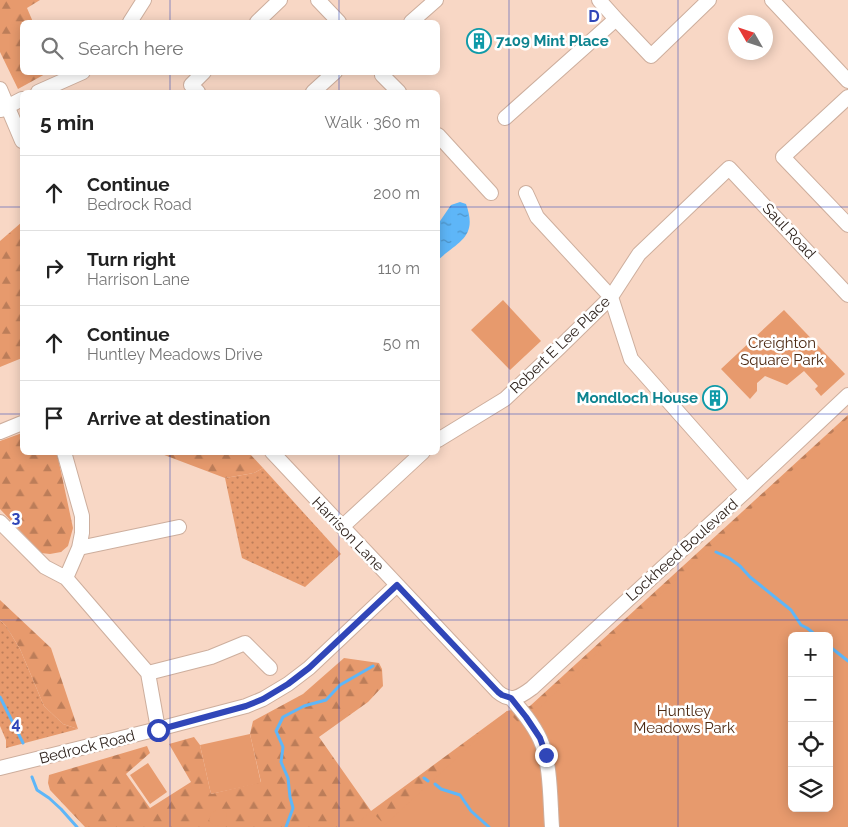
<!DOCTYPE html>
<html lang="en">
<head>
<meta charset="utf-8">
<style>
	body { margin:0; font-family:Raleway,sans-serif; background:#f2f2f2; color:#222 }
	.controls { position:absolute; right:15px; bottom:15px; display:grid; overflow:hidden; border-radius:8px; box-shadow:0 2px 12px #0003 }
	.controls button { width:45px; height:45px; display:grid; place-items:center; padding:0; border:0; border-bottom:1px solid #e0e0e0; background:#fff; color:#222; font:25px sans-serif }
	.compass { position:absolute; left:728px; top:15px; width:45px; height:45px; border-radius:50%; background:#fff; box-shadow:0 2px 12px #0003; rotate:309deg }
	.stop { position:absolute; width:15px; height:15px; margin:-11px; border:4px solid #3046b8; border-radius:50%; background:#fff }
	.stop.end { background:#3046b8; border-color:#fff; box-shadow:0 1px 5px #0008 }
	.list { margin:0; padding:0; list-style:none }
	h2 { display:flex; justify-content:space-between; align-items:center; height:65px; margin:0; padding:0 20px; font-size:21px }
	h2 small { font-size:16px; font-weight:400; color:#767676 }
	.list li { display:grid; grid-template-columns:32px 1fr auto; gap:15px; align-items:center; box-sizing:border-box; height:75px; padding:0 20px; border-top:1px solid #e0e0e0 }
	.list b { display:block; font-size:19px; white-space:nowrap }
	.list p { margin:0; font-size:16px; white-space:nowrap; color:#767676 }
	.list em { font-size:16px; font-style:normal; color:#767676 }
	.icon { flex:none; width:28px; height:28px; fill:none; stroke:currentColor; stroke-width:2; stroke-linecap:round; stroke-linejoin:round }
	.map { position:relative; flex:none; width:848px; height:827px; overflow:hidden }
	.search { position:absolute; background:#fff; box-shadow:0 2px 12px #0003; left:20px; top:20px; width:420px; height:55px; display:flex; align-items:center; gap:12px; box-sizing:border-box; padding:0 18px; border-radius:8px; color:#767676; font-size:19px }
	.panel { position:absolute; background:#fff; box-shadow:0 2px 12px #0003; left:20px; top:90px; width:420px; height:365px; border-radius:8px }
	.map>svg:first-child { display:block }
	.grass { fill:url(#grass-dots) }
	.forest { fill:url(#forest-firs); fill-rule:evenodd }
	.park { fill:#e79a6d; fill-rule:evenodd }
	.water { fill:url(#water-ripples) }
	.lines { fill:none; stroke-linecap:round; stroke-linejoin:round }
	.stream { stroke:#5eb6f8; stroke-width:3 }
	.minor-casing { stroke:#cdae9d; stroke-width:16 }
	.minor { stroke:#fff; stroke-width:14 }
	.route { stroke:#3046b8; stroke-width:6 }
	.grid { fill:none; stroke:#3046b8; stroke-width:1; stroke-opacity:0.55 }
	.labels { text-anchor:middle; stroke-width:5; stroke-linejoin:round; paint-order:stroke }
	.culture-label { font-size:15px; font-weight:bold; fill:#0d838f; stroke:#fff; text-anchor:start }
	.street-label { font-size:15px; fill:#2f231d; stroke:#fff }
	.park-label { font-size:15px; fill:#4c2912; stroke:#fff }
	.grid-label { font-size:16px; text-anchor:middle; font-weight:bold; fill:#3046b8; stroke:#fff; stroke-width:5; stroke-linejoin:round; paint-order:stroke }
</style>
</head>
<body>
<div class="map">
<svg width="848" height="827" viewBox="0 0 848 827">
	<defs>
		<pattern id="grass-dots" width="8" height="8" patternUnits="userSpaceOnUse" patternTransform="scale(1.25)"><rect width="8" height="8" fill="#e79a6d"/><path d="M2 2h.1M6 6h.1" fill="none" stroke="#bc7d59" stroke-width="1.8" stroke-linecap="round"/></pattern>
		<pattern id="forest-firs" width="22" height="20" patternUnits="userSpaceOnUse" patternTransform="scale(1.25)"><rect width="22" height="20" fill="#e79a6d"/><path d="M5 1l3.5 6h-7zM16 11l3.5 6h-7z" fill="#bc7d59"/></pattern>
		<pattern id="water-ripples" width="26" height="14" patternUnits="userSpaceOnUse" patternTransform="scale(1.25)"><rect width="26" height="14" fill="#5eb6f8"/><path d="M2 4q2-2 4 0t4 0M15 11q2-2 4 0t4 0" fill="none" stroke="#4e94c8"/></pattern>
	</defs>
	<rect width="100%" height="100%" fill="#f8d7c5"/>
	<path class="grass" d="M 263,468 L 341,554 L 305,587 L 242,558 L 225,478 L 254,473 Z
		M 0,620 L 6,626 L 20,649 L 44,706 L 63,724 L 78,729 L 6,748 L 6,740 L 0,726 Z"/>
	<path class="forest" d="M 0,0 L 40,0 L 27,8 L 33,22 L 22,22 L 22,72 L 47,73 L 18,89 L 0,52 Z
		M 22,222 L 22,358 L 0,367 L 0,241 Z
		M 848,415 L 848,827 L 85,827 L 50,790 L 48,783 L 49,775 L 147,746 L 150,753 L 126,774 L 150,808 L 191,782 L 169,744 L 194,737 L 200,745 L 211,794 L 261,782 L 250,734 L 253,721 L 303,694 L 344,658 L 379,663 L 382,669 L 383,686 L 368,702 L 319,737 L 371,811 L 507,711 L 530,706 ZM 792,636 L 829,636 L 829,808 L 792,808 Z
		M 22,433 L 22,452 L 57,453 L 73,528 L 68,546 L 61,552 L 50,554 L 41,553 L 0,509 L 0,441 Z
		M 159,453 L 249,453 L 263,468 L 254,473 L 225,478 Z
		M 0,600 L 51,648 L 78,729 L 63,724 L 44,706 L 20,649 L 6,626 L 0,620 Z"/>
	<path class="park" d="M 503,300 L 541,341 L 510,370 L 471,330 Z
		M 784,310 L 845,374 L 821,396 L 815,389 L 818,386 L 804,371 L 787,385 L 765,376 L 757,383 L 757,391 L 750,399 L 721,369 Z
		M 848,418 L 848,827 L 354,827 L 371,811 L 385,825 L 507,711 L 521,725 ZM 792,636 L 829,636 L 829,808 L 792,808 Z
		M 250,734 L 261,783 L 211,794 L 200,745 Z
		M 148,763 L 167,792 L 150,804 L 130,775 Z
		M 218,810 L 223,810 L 227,814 C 227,823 224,824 215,826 L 210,822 L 209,820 L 211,813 Z"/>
	<path class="water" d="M 460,202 L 466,204 C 478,237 459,241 438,260 L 438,224 L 451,205 Z"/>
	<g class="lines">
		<path class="stream" d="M 716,552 L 729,558 L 740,566 L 750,577 L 791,610 L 801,625 L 807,628 L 817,636
			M 829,646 L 848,661
			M 0,697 L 23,743
			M 32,777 L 37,790 L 49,798 L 61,809 L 77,827
			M 424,778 L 428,781
			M 435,784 L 441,789 L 460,795 L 471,811 L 489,827
			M 286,827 L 293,808 L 290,797 L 288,778 L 281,762 L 283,747 L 276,731 L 283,717 L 304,706 L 326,700 L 340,685 L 373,666"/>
		<defs>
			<path id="minor" d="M 318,0 L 339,22
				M 599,0 L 616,19
				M 772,0 L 848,81
				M 130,22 L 144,0
				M 257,22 L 280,0
				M 411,22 L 436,0
				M 383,72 L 382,75 L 399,92
				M 0,89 L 22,141
				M 38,92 L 83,72
				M 198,92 L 191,85 L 204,72
				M 313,92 L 335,72
				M 848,97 L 783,157 L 848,225
				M 1,110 L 22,99
				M 505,118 L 616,19 L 651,56 L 709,0
				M 438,135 L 491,193
				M 526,193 L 537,217 L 611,297 L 631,359 L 747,490
				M 0,432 L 22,423
				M 438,440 L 505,399 L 559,348 L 611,297 L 639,254 L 729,168 L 848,295
				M 64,452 L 82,516 L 82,533 L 79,548 L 66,578
				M 272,452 L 498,692 C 511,703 520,697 532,688 L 747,490 L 848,395
				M 0,522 L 45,567 L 66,578 L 148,673 L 158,729
				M 342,527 L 423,452
				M 79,548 L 179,527
				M 148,673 L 211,657 L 245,643 L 270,668
				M 511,698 C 522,711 533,724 540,739 C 551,763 550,801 552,827
				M 0,768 L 158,729 L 246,706 L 263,699 L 288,684 L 309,668 L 397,585"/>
		</defs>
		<use href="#minor" class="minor-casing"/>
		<use href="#minor" class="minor"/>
	</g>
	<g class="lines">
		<path class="route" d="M 158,730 L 246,706 L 263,699 L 288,684 L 309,668 L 397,585 L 498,692 L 502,695 L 511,698 L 526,717 L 540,738 L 546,755"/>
	</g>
	<path class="grid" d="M 170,0 L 170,22M 339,0 L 339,22M 509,0 L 509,827M 678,0 L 678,827M 170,72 L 170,92M 339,72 L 339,92M 0,207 L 22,207M 438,207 L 848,207M 0,414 L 22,414M 438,414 L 848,414M 170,452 L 170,827M 339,452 L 339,827M 0,620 L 848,620"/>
	<defs>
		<symbol id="building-ring" viewBox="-11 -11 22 22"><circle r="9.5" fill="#fff" stroke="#0f9aa8" stroke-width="1.5"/><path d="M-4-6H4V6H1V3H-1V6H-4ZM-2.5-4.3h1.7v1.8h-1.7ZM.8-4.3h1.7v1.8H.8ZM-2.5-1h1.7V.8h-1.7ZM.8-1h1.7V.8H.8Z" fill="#0f9aa8"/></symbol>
	</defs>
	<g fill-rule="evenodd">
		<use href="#building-ring" x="465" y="27" width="28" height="28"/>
		<use href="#building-ring" x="701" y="384" width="28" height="28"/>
	</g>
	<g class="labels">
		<g class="culture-label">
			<text x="496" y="46">7109 Mint Place</text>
			<text x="698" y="403" text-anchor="end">Mondloch House</text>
		</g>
		<g class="street-label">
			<text transform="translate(789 231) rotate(47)" y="5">Saul Road</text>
			<text transform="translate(560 345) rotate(-44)" y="5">Robert E Lee Place</text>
			<text transform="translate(348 534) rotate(46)" y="5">Harrison Lane</text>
			<text transform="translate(682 550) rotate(-42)" y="5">Lockheed Boulevard</text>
			<text transform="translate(87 747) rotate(-14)" y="5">Bedrock Road</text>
		</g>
		<g class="park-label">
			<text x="782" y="348">Creighton<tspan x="782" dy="17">Square Park</tspan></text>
			<text x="684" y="716">Huntley<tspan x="684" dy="17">Meadows Park</tspan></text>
		</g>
	</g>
	<g class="grid-label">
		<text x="594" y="22">D</text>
		<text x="16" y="523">3</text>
		<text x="16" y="729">4</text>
	</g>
</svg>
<div class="controls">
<button>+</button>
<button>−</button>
<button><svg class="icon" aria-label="locate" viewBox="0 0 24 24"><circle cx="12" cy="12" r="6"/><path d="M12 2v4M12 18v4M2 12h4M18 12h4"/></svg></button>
<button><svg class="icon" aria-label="layers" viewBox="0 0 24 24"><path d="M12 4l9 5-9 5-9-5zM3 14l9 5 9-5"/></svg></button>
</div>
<svg class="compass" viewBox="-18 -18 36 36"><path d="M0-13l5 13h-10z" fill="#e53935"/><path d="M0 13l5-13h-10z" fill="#767676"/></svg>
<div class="stop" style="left:158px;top:730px"></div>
<div class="stop end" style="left:546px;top:755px"></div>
<div class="search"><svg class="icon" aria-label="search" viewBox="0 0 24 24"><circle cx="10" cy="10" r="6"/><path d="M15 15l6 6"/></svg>Search here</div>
<section class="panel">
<h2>5 min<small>Walk · 360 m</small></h2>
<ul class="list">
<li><svg class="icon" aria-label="ahead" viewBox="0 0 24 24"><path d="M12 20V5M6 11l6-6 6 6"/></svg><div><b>Continue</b><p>Bedrock Road</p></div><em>200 m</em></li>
<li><svg class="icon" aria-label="right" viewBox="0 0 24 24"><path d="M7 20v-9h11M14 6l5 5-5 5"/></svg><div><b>Turn right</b><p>Harrison Lane</p></div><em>110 m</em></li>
<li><svg class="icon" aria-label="ahead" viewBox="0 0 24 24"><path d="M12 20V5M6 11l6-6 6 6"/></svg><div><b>Continue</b><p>Huntley Meadows Drive</p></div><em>50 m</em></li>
<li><svg class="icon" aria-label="arrive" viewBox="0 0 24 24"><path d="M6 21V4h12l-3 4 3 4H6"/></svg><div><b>Arrive at destination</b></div></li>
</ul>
</section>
</div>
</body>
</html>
